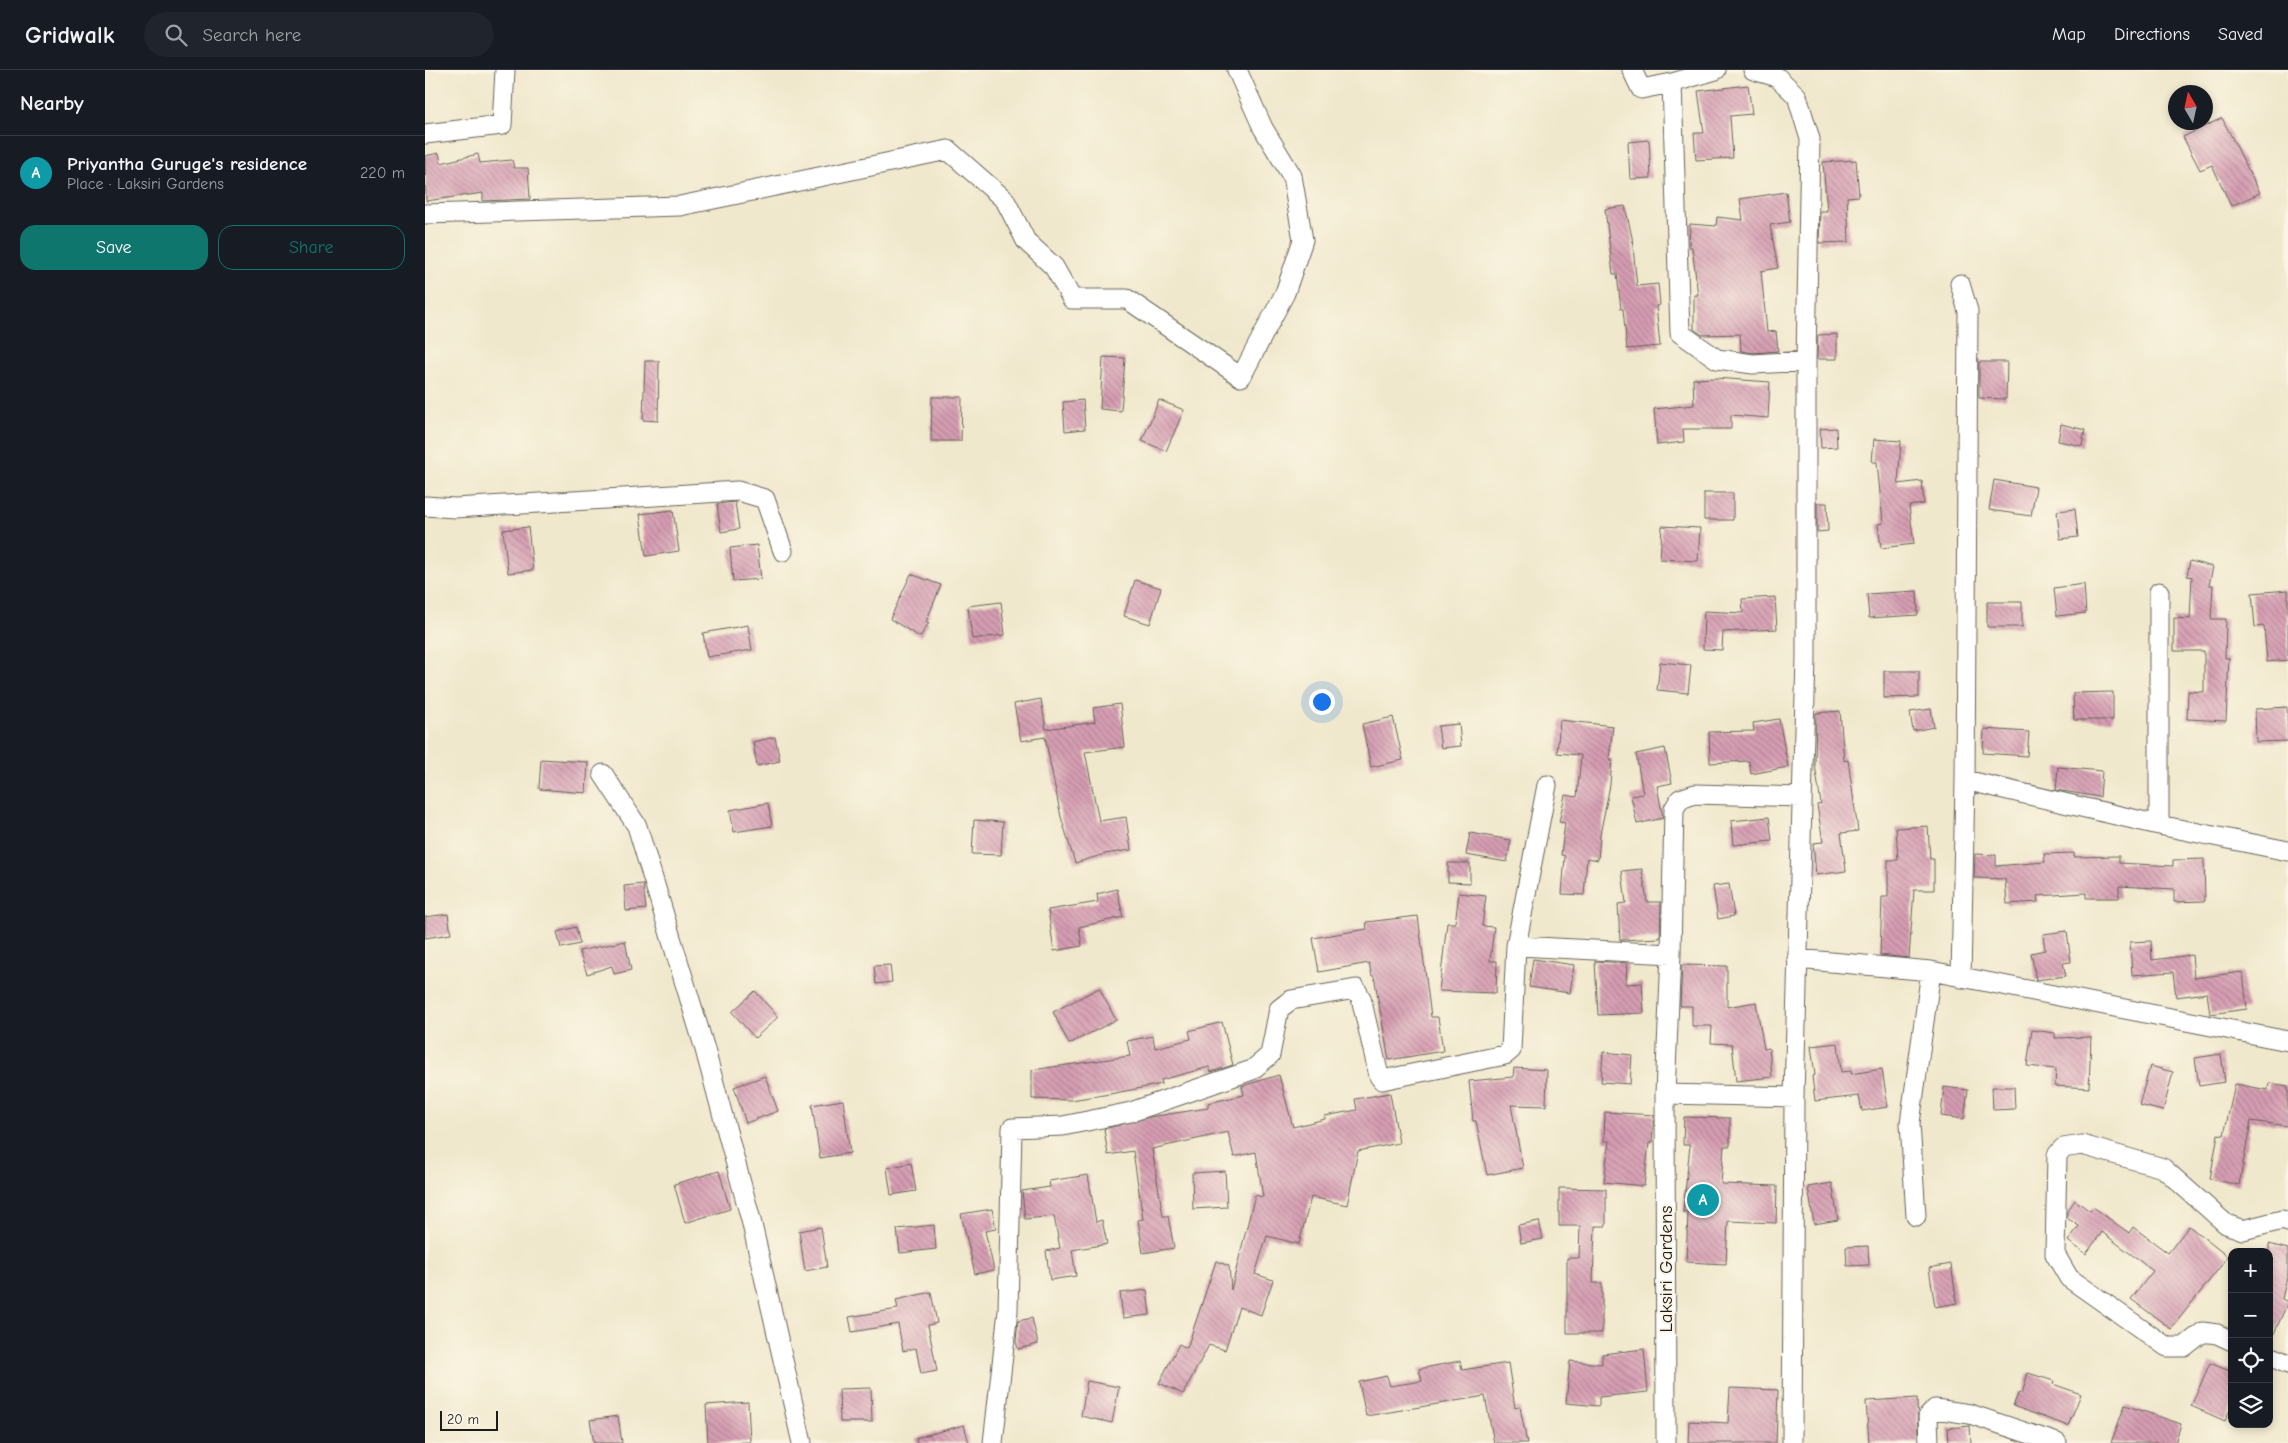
<!DOCTYPE html>
<html lang="en">
<head>
<meta charset="utf-8">
<style>
	body { margin:0; font-family:"Comic Neue",sans-serif; background:#20242c; color:#f1f3f6 }
	.controls { position:absolute; right:15px; bottom:15px; display:grid; overflow:hidden; border-radius:10px; box-shadow:0 2px 8px #0003 }
	.controls button { width:45px; height:45px; display:grid; place-items:center; padding:0; border:0; border-bottom:1px solid #363941; background:#171b24; color:#f1f3f6; font:25px sans-serif }
	.compass { position:absolute; left:1743px; top:15px; width:45px; height:45px; border-radius:50%; background:#171b24; box-shadow:0 2px 8px #0003; rotate:351deg }
	.scale { position:absolute; left:15px; bottom:12px; width:58px; box-sizing:border-box; padding-left:5px; border:2px solid #1c1c1c; border-top:0; font-size:14px; line-height:18px; white-space:nowrap; color:#1c1c1c; -webkit-text-stroke:4px #fcf5e5; paint-order:stroke }
	.you { position:absolute; left:896px; top:631px; width:18px; height:18px; margin:-12px; border:4px solid #fff; border-radius:50%; background:#1a73e8; box-shadow:0 0 0 8px #1a73e833 }
	.badge { display:grid; place-items:center; width:32px; height:32px; border-radius:50%; background:#0f766e; color:#fff; font-size:16px; font-weight:700 }
	.pin { position:absolute; translate:-50% -50%; border:2px solid #fff; box-shadow:0 1px 5px #0006 }
	.list { margin:0; padding:0; list-style:none }
	h2 { display:flex; justify-content:space-between; align-items:center; height:65px; margin:0; padding:0 20px; font-size:21px }
	h2 small { font-size:16px; font-weight:400; color:#9ea1a6 }
	.list li { display:grid; grid-template-columns:32px 1fr auto; gap:15px; align-items:center; box-sizing:border-box; height:75px; padding:0 20px; border-top:1px solid #363941 }
	.list b { display:block; font-size:19px; white-space:nowrap }
	.list p { margin:0; font-size:16px; white-space:nowrap; color:#9ea1a6 }
	.list em { font-size:16px; font-style:normal; color:#9ea1a6 }
	.actions { display:flex; gap:10px; padding:15px 20px }
	.actions a { flex:1; padding:11px 0; border:1px solid #0f766e; border-radius:15px; text-align:center; font-size:18px; color:#0f766e }
	.actions .main { background:#0f766e; color:#fff }
	.icon { flex:none; width:28px; height:28px; fill:none; stroke:currentColor; stroke-width:2; stroke-linecap:round; stroke-linejoin:round }
	.map { position:relative; flex:none; width:1863px; height:1373px; overflow:hidden }
	header { display:flex; align-items:center; gap:30px; box-sizing:border-box; height:70px; padding:0 25px; background:#171b24; border-bottom:1px solid #363941 }
	header strong { font-size:24px }
	nav { display:flex; gap:28px; margin-inline-start:auto; font-size:18px }
	.search { width:350px; height:45px; background:#20242c; display:flex; align-items:center; gap:12px; box-sizing:border-box; padding:0 18px; border-radius:28px; color:#9ea1a6; font-size:19px }
	main { display:flex }
	aside { flex:1; background:#171b24 }
	.map>svg:first-child { display:block }
	.building { fill:url(#building-back-hatch) }
	.lines { fill:none; stroke-linecap:round; stroke-linejoin:round }
	.street-casing { stroke:#66635a; stroke-width:21 }
	.street { stroke:#fff; stroke-width:19 }
	.labels { text-anchor:middle; stroke-width:4; stroke-linejoin:round; paint-order:stroke }
	.street-label { font-size:19px; fill:#1c1c1c; stroke:#fcf5e5 }
</style>
</head>
<body>
<header>
<strong>Gridwalk</strong>
<div class="search"><svg class="icon" aria-label="search" viewBox="0 0 24 24"><circle cx="10" cy="10" r="6"/><path d="M15 15l6 6"/></svg>Search here</div>
<nav><a>Map</a><a>Directions</a><a>Saved</a></nav>
</header>
<main>
<aside>
<h2>Nearby<small></small></h2>
<ul class="list">
<li><span class="badge" style="background:#0f9aa8">A</span><div><b>Priyantha Guruge's residence</b><p>Place · Laksiri Gardens</p></div><em>220 m</em></li>
</ul>
<div class="actions"><a class="main">Save</a><a>Share</a></div>
</aside>
<div class="map">
<svg width="1863" height="1373" viewBox="0 0 1863 1373">
	<defs>
		<pattern id="building-back-hatch" width="6" height="6" patternUnits="userSpaceOnUse" patternTransform="scale(1.25)"><rect width="6" height="6" fill="#d69db2"/><path d="M-1 5l2 2M0 0l6 6M5-1l2 2" fill="none" stroke="#ad7f90"/></pattern>
	</defs>
	<rect width="100%" height="100%" fill="#fcf5e5"/>
	<filter id="ink" filterUnits="userSpaceOnUse"><feTurbulence type="fractalNoise" baseFrequency=".02" numOctaves="2"/><feDisplacementMap in="SourceGraphic" scale="10" xChannelSelector="R" yChannelSelector="G"/><feConvolveMatrix kernelMatrix="1 2 1 2 8 2 1 2 1" color-interpolation-filters="sRGB"/></filter>
	<filter id="wash" filterUnits="userSpaceOnUse"><feTurbulence type="fractalNoise" baseFrequency=".0096" numOctaves="4" result="noise"/><feDisplacementMap in="SourceGraphic" scale="20" xChannelSelector="R" yChannelSelector="G"/><feGaussianBlur stdDeviation="1.12" result="paint"/><feColorMatrix in="noise" values="0 0 0 0 0 0 0 0 0 0 0 0 0 0 0 0 0 1.4 0 .05"/><feComposite in="paint" operator="in"/></filter>
	<g filter="url(#wash)">
		<rect width="100%" height="100%" fill="#f0e8cc"/>
		<g id="blocks">
			<path class="building" d="M 1323,15 L 1327,44 L 1305,46 L 1308,88 L 1271,90 L 1269,63 L 1279,63 L 1273,21 Z
				M 1797,48 L 1835,123 L 1806,136 L 1787,95 L 1775,100 L 1758,67 Z
				M 1224,70 L 1226,108 L 1205,109 L 1203,72 Z
				M 14,83 L 16,93 L 53,84 L 55,93 L 87,90 L 89,98 L 103,98 L 105,129 L 58,131 L 58,123 L 1,131 L 0,86 Z
				M 1431,90 L 1434,126 L 1422,127 L 1424,172 L 1394,173 L 1395,141 L 1402,141 L 1398,92 Z
				M 1361,122 L 1365,152 L 1345,155 L 1353,198 L 1336,201 L 1342,262 L 1351,261 L 1353,281 L 1328,283 L 1316,281 L 1315,264 L 1277,265 L 1269,259 L 1269,225 L 1273,225 L 1267,177 L 1264,177 L 1265,154 L 1291,156 L 1292,147 L 1318,150 L 1315,129 Z
				M 1200,136 L 1207,167 L 1212,216 L 1233,214 L 1235,235 L 1231,236 L 1235,276 L 1202,279 L 1198,239 L 1196,239 L 1192,204 L 1188,204 L 1180,139 Z
				M 1412,264 L 1412,289 L 1392,289 L 1393,265 Z
				M 678,287 L 700,288 L 696,341 L 675,339 Z
				M 220,291 L 234,291 L 233,351 L 218,350 Z
				M 1554,292 L 1582,292 L 1581,329 L 1554,328 Z
				M 1290,308 L 1345,312 L 1343,348 L 1306,345 L 1306,359 L 1258,359 L 1259,372 L 1232,375 L 1229,339 L 1269,335 L 1268,309 Z
				M 507,327 L 537,327 L 536,371 L 506,371 Z
				M 658,330 L 660,359 L 640,361 L 638,332 Z
				M 734,330 L 759,340 L 741,381 L 717,371 Z
				M 1636,354 L 1660,360 L 1657,376 L 1633,371 Z
				M 1411,358 L 1412,377 L 1396,378 L 1395,359 Z
				M 1449,369 L 1476,371 L 1473,414 L 1497,411 L 1499,434 L 1484,436 L 1489,474 L 1456,478 L 1453,454 L 1458,453 L 1452,392 L 1447,392 Z
				M 1569,410 L 1611,417 L 1606,446 L 1564,440 Z
				M 1279,423 L 1308,423 L 1308,450 L 1279,450 Z
				M 310,432 L 314,459 L 296,462 L 292,434 Z
				M 1392,433 L 1402,433 L 1403,461 L 1392,462 Z
				M 1650,439 L 1653,467 L 1635,469 L 1632,441 Z
				M 248,440 L 254,481 L 221,486 L 215,444 Z
				M 1237,456 L 1275,458 L 1273,491 L 1235,489 Z
				M 103,457 L 108,500 L 83,503 L 78,460 Z
				M 332,475 L 336,509 L 308,511 L 305,478 Z
				M 1765,491 L 1788,497 L 1784,515 L 1788,515 L 1786,549 L 1801,549 L 1800,588 L 1804,588 L 1801,651 L 1762,649 L 1763,621 L 1779,622 L 1779,581 L 1749,581 L 1749,548 L 1765,549 L 1767,507 L 1762,506 Z
				M 486,504 L 516,515 L 501,552 L 504,553 L 495,567 L 465,549 Z
				M 710,510 L 736,518 L 725,554 L 699,546 Z
				M 1659,514 L 1661,543 L 1632,546 L 1629,518 Z
				M 1863,520 L 1863,590 L 1842,592 L 1839,556 L 1830,557 L 1827,523 Z
				M 1492,521 L 1493,545 L 1444,548 L 1442,524 Z
				M 1350,527 L 1352,559 L 1298,562 L 1297,580 L 1278,579 L 1279,541 L 1318,543 L 1317,529 Z
				M 576,532 L 580,565 L 547,569 L 543,536 Z
				M 1562,532 L 1597,532 L 1597,557 L 1562,557 Z
				M 323,555 L 327,580 L 282,587 L 278,563 Z
				M 1235,592 L 1266,595 L 1263,623 L 1232,620 Z
				M 1459,601 L 1494,601 L 1494,627 L 1459,628 Z
				M 1688,622 L 1688,650 L 1649,650 L 1648,623 Z
				M 616,629 L 621,659 L 670,652 L 668,638 L 695,634 L 700,677 L 660,682 L 674,751 L 701,747 L 706,780 L 680,784 L 650,793 L 636,747 L 620,667 L 596,671 L 589,634 Z
				M 1862,637 L 1863,671 L 1831,672 L 1830,639 Z
				M 1506,639 L 1509,657 L 1488,661 L 1485,642 Z
				M 1415,641 L 1419,691 L 1423,690 L 1433,761 L 1416,763 L 1421,801 L 1391,805 L 1388,773 L 1398,772 L 1392,735 L 1396,734 L 1390,695 L 1391,643 Z
				M 968,647 L 978,690 L 946,697 L 937,654 Z
				M 1354,649 L 1363,697 L 1326,704 L 1324,691 L 1285,693 L 1284,662 L 1329,661 L 1328,653 Z
				M 1135,650 L 1188,656 L 1184,689 L 1187,689 L 1185,715 L 1175,765 L 1173,790 L 1162,788 L 1159,825 L 1137,824 L 1140,786 L 1136,785 L 1140,753 L 1134,752 L 1140,725 L 1152,727 L 1156,685 L 1132,683 Z
				M 1034,654 L 1036,676 L 1016,678 L 1013,656 Z
				M 1559,659 L 1604,662 L 1602,686 L 1558,683 Z
				M 350,667 L 355,691 L 332,696 L 328,672 Z
				M 1240,678 L 1247,713 L 1232,716 L 1238,748 L 1212,754 L 1206,726 L 1218,724 L 1211,684 Z
				M 116,689 L 163,692 L 161,723 L 114,719 Z
				M 1633,697 L 1677,701 L 1675,727 L 1631,720 Z
				M 343,733 L 347,756 L 309,762 L 305,740 Z
				M 1344,747 L 1347,771 L 1308,775 L 1306,751 Z
				M 549,750 L 578,752 L 576,785 L 547,784 Z
				M 1503,756 L 1505,789 L 1509,789 L 1509,820 L 1489,820 L 1484,888 L 1455,885 L 1457,827 L 1463,827 L 1463,790 L 1473,790 L 1471,758 Z
				M 1045,763 L 1086,770 L 1082,792 L 1041,785 Z
				M 1649,783 L 1649,787 L 1694,786 L 1694,793 L 1748,796 L 1748,790 L 1779,789 L 1780,831 L 1749,832 L 1749,819 L 1694,816 L 1694,828 L 1661,828 L 1661,823 L 1612,826 L 1613,832 L 1582,834 L 1580,809 L 1549,808 L 1550,784 L 1571,785 L 1571,796 L 1620,792 L 1619,784 Z
				M 1023,793 L 1045,793 L 1045,813 L 1023,812 Z
				M 1217,799 L 1222,832 L 1236,832 L 1235,868 L 1195,870 L 1193,834 L 1201,833 L 1197,801 Z
				M 218,814 L 221,839 L 201,841 L 199,816 Z
				M 1304,814 L 1309,846 L 1293,849 L 1288,816 Z
				M 692,819 L 698,847 L 654,857 L 657,876 L 629,881 L 623,840 L 673,832 L 672,824 Z
				M 1034,823 L 1061,826 L 1057,856 L 1069,857 L 1065,891 L 1072,891 L 1071,923 L 1014,921 L 1022,853 L 1030,853 Z
				M 23,844 L 26,864 L 0,868 L 0,847 Z
				M 993,846 L 1006,947 L 1013,947 L 1018,981 L 964,990 L 949,906 L 947,906 L 944,893 L 894,902 L 888,868 L 942,859 L 941,852 Z
				M 151,857 L 155,874 L 136,878 L 132,862 Z
				M 1642,861 L 1646,892 L 1638,893 L 1641,906 L 1611,910 L 1606,883 L 1620,880 L 1618,864 Z
				M 200,871 L 206,900 L 189,904 L 187,896 L 162,904 L 154,881 Z
				M 1726,871 L 1727,890 L 1767,885 L 1769,908 L 1818,902 L 1822,939 L 1785,944 L 1782,923 L 1751,927 L 1748,902 L 1707,905 L 1705,872 Z
				M 1108,889 L 1149,895 L 1145,923 L 1104,917 Z
				M 1170,891 L 1202,893 L 1201,914 L 1217,913 L 1219,943 L 1173,945 Z
				M 465,895 L 467,912 L 451,914 L 449,896 Z
				M 1257,895 L 1302,896 L 1302,937 L 1331,932 L 1339,979 L 1344,978 L 1347,1007 L 1311,1011 L 1307,974 L 1286,973 L 1287,956 L 1267,956 L 1267,936 L 1255,936 Z
				M 674,918 L 691,950 L 644,974 L 628,942 Z
				M 330,921 L 353,947 L 330,968 L 307,942 Z
				M 797,952 L 808,995 L 786,1002 L 784,997 L 736,1010 L 737,1014 L 685,1024 L 646,1030 L 607,1029 L 607,1000 L 705,986 L 702,971 L 728,966 L 730,978 L 766,969 L 764,961 Z
				M 1607,960 L 1630,963 L 1630,968 L 1666,967 L 1664,1018 L 1630,1016 L 1631,999 L 1602,996 Z
				M 1413,973 L 1416,1002 L 1426,1001 L 1426,1004 L 1457,999 L 1463,1037 L 1437,1041 L 1434,1026 L 1390,1031 L 1387,1006 L 1390,1005 L 1386,976 Z
				M 1178,982 L 1207,985 L 1205,1014 L 1176,1012 Z
				M 1796,984 L 1800,1012 L 1774,1016 L 1770,988 Z
				M 1725,996 L 1748,1002 L 1738,1041 L 1714,1035 Z
				M 1089,998 L 1122,1000 L 1121,1036 L 1086,1035 L 1098,1098 L 1062,1105 L 1051,1051 L 1048,1051 L 1044,1011 L 1088,1007 Z
				M 854,1005 L 868,1057 L 900,1049 L 900,1046 L 932,1040 L 930,1029 L 965,1023 L 974,1073 L 933,1081 L 922,1135 L 886,1127 L 874,1174 L 842,1166 L 830,1204 L 848,1210 L 836,1245 L 814,1237 L 800,1280 L 784,1275 L 758,1324 L 734,1313 L 754,1274 L 762,1278 L 791,1191 L 804,1196 L 806,1220 L 830,1125 L 838,1127 L 831,1082 L 809,1087 L 803,1062 L 727,1079 L 738,1146 L 743,1146 L 749,1178 L 718,1183 L 713,1150 L 718,1149 L 708,1081 L 683,1085 L 679,1059 L 725,1047 L 783,1038 L 783,1033 L 819,1025 L 817,1016 Z
				M 340,1006 L 353,1041 L 321,1053 L 309,1017 Z
				M 1844,1013 L 1863,1016 L 1863,1056 L 1826,1051 L 1814,1115 L 1785,1109 L 1793,1064 L 1799,1065 L 1810,1014 L 1843,1020 Z
				M 1519,1017 L 1543,1020 L 1539,1049 L 1516,1046 Z
				M 1567,1017 L 1589,1017 L 1590,1039 L 1568,1040 Z
				M 418,1030 L 425,1083 L 395,1088 L 387,1035 Z
				M 1180,1042 L 1229,1045 L 1227,1073 L 1224,1073 L 1219,1116 L 1179,1112 L 1184,1071 L 1179,1071 Z
				M 1259,1047 L 1305,1048 L 1305,1076 L 1299,1076 L 1296,1114 L 1352,1116 L 1351,1153 L 1303,1151 L 1301,1194 L 1261,1192 L 1263,1142 L 1258,1142 L 1265,1075 L 1258,1075 Z
				M 486,1093 L 491,1121 L 466,1125 L 462,1098 Z
				M 294,1101 L 305,1139 L 260,1153 L 249,1114 Z
				M 800,1101 L 802,1137 L 768,1139 L 767,1103 Z
				M 663,1105 L 671,1152 L 677,1150 L 682,1174 L 647,1180 L 651,1206 L 625,1210 L 621,1181 L 635,1178 L 629,1146 L 600,1149 L 597,1121 L 625,1117 L 624,1111 Z
				M 1407,1113 L 1413,1150 L 1389,1154 L 1383,1117 Z
				M 1134,1118 L 1181,1119 L 1181,1156 L 1170,1156 L 1168,1213 L 1177,1213 L 1177,1263 L 1142,1263 L 1142,1188 L 1154,1188 L 1155,1156 L 1134,1156 Z
				M 1650,1130 L 1665,1141 L 1668,1137 L 1704,1163 L 1708,1157 L 1743,1183 L 1764,1156 L 1803,1187 L 1746,1259 L 1706,1229 L 1728,1201 L 1677,1162 L 1661,1184 L 1643,1171 L 1654,1156 L 1642,1148 L 1642,1142 Z
				M 567,1139 L 571,1159 L 560,1161 L 569,1200 L 550,1204 L 536,1144 Z
				M 1114,1151 L 1118,1169 L 1096,1173 L 1093,1155 Z
				M 509,1155 L 511,1179 L 475,1183 L 472,1159 Z
				M 396,1157 L 402,1197 L 380,1201 L 374,1161 Z
				M 1844,1174 L 1863,1179 L 1863,1203 L 1857,1229 L 1863,1232 L 1844,1275 Z
				M 1443,1176 L 1444,1195 L 1422,1196 L 1421,1177 Z
				M 1526,1194 L 1532,1233 L 1510,1237 L 1504,1198 Z
				M 722,1220 L 725,1245 L 698,1248 L 695,1223 Z
				M 506,1222 L 512,1253 L 503,1255 L 512,1301 L 496,1304 L 491,1278 L 478,1281 L 473,1254 L 427,1262 L 424,1247 L 473,1239 L 471,1230 Z
				M 607,1248 L 613,1274 L 593,1279 L 591,1271 L 593,1251 Z
				M 1219,1279 L 1223,1322 L 1174,1327 L 1174,1336 L 1141,1333 L 1145,1291 L 1177,1294 L 1177,1284 Z
				M 1035,1291 L 1037,1300 L 1083,1293 L 1090,1338 L 1095,1337 L 1102,1373 L 1069,1373 L 1060,1326 L 941,1346 L 934,1312 L 962,1306 L 965,1316 L 997,1311 L 994,1299 Z
				M 1785,1293 L 1807,1302 L 1807,1335 L 1800,1351 L 1766,1336 Z
				M 1603,1303 L 1629,1311 L 1628,1314 L 1656,1324 L 1643,1356 L 1588,1336 L 1594,1322 L 1597,1323 Z
				M 662,1311 L 694,1317 L 687,1353 L 656,1346 Z
				M 446,1318 L 447,1352 L 415,1352 L 414,1319 Z
				M 1305,1318 L 1353,1320 L 1351,1373 L 1263,1373 L 1264,1351 L 1303,1353 Z
				M 1492,1328 L 1493,1373 L 1444,1373 L 1441,1331 Z
				M 323,1332 L 325,1372 L 283,1373 L 281,1335 Z
				M 1700,1335 L 1756,1354 L 1750,1373 L 1686,1373 Z
				M 193,1346 L 197,1373 L 169,1373 L 165,1350 Z
				M 539,1355 L 544,1373 L 492,1373 L 491,1368 Z
				M 1545,1356 L 1546,1373 L 1524,1373 L 1523,1358 Z"/>
		</g>
	</g>
	<g filter="url(#ink)">
		<use href="#blocks" fill-opacity="0" stroke="#66635a" stroke-width="1"/>
		<g class="lines">
			<defs>
				<path id="street" d="M 1207,0 L 1216,19 L 1247,13 L 1291,0
					M 1328,0 L 1352,7 L 1372,26 L 1385,69 L 1381,291 L 1381,588 L 1369,1027 L 1367,1373
					M 1247,13 L 1255,263 L 1292,289 L 1328,294 L 1381,291
					M 0,64 L 77,55 L 80,0
					M 0,144 L 255,136 L 523,80 L 580,130 L 601,171 L 629,197 L 647,229 L 702,229 L 816,307 L 860,223 L 878,170 L 867,106 L 838,58 L 812,0
					M 1535,214 L 1543,241 L 1540,710 L 1536,908
					M 0,436 L 30,438 L 313,421 L 340,429 L 358,481
					M 1734,522 L 1734,755
					M 178,704 L 212,756 L 279,976 L 326,1150 L 377,1373
					M 1540,710 L 1734,755 L 1863,781
					M 1091,876 L 1246,884
					M 1372,889 L 1506,901 L 1863,971
					M 1240,1024 L 1369,1027
					M 1491,1146 L 1485,1053 L 1506,901
					M 1807,1271 L 1792,1264 L 1778,1262 L 1759,1277 L 1742,1277 L 1644,1208 L 1630,1184 L 1632,1085 L 1638,1078 L 1657,1075 L 1738,1098 L 1801,1154 L 1818,1160 L 1857,1150 L 1863,1152
					M 1844,1286 L 1863,1294
					M 568,1373 L 583,1241 L 587,1058 L 638,1056 L 706,1042 L 827,1000 L 845,985 L 854,939 L 866,930 L 931,919 L 936,928 L 954,1006 L 957,1010 L 1080,985 L 1086,980 L 1091,876 L 1122,715
					M 1241,1373 L 1240,1024 L 1246,884 L 1249,739 L 1255,729 L 1270,724 L 1377,727
					M 1504,1373 L 1503,1347 L 1510,1339 L 1545,1344 L 1632,1373"/>
			</defs>
			<use href="#street" class="street-casing"/>
			<use href="#street" class="street"/>
		</g>
	</g>
	<g class="labels">
		<g class="street-label">
			<text transform="translate(1240 1199) rotate(-90)" y="7">Laksiri Gardens</text>
		</g>
	</g>
</svg>
<div class="controls">
<button>+</button>
<button>−</button>
<button><svg class="icon" aria-label="locate" viewBox="0 0 24 24"><circle cx="12" cy="12" r="6"/><path d="M12 2v4M12 18v4M2 12h4M18 12h4"/></svg></button>
<button><svg class="icon" aria-label="layers" viewBox="0 0 24 24"><path d="M12 4l9 5-9 5-9-5zM3 14l9 5 9-5"/></svg></button>
</div>
<svg class="compass" viewBox="-18 -18 36 36"><path d="M0-13l5 13h-10z" fill="#e53935"/><path d="M0 13l5-13h-10z" fill="#9ea1a6"/></svg>
<div class="scale">20 m</div>
<div class="you"></div>
<div class="pin badge" style="left:1278px;top:1130px;background:#0f9aa8">A</div>
</div>
</main>
</body>
</html>
